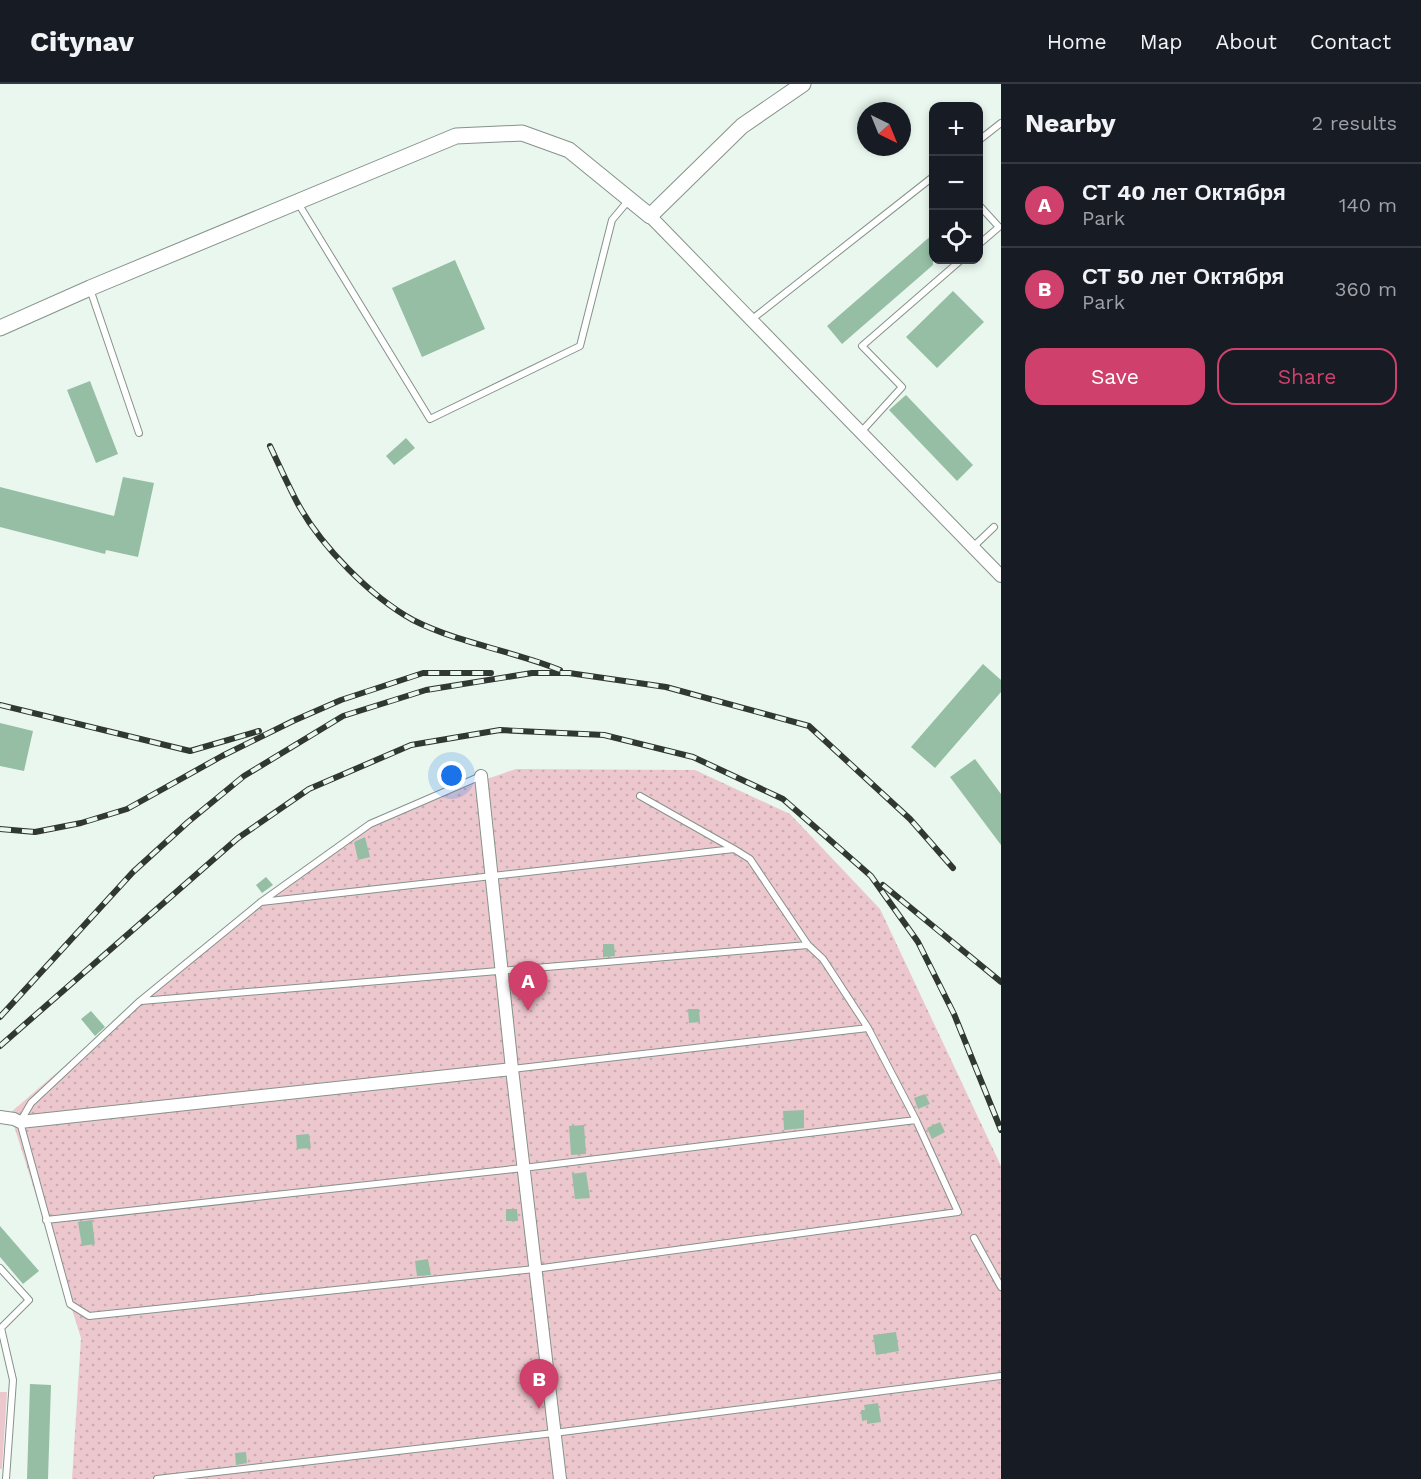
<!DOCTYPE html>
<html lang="en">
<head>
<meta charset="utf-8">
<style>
	body { margin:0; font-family:"Work Sans",sans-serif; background:#242831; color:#f1f3f6 }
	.controls { position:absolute; right:18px; top:18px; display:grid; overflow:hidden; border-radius:12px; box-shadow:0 3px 9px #0003 }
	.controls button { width:54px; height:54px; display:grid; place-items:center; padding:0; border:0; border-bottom:2px solid #363941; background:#171b24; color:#f1f3f6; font:30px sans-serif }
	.compass { position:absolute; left:857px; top:18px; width:54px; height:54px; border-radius:50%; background:#171b24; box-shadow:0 3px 9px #0003; rotate:137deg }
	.you { position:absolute; left:452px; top:692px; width:21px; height:21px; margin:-15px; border:4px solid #fff; border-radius:50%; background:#1a73e8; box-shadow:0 0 0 9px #1a73e833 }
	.badge { display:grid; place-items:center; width:39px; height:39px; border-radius:50%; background:#cf416c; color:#fff; font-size:20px; font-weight:700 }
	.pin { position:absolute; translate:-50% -50px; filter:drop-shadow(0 2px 3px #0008) }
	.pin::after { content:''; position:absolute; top:32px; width:21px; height:18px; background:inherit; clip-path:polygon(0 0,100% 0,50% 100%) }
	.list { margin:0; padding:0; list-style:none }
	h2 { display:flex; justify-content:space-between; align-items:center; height:78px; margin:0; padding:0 24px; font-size:26px }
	h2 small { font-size:20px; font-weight:400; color:#9ea1a6 }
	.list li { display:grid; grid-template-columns:39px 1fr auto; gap:18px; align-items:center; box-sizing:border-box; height:84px; padding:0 24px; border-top:2px solid #363941 }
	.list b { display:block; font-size:22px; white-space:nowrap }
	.list p { margin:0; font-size:20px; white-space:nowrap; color:#9ea1a6 }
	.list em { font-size:20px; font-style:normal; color:#9ea1a6 }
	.actions { display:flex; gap:12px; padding:18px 24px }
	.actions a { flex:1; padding:14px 0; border:2px solid #cf416c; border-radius:18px; text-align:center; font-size:21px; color:#cf416c }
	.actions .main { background:#cf416c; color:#fff }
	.icon { flex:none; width:33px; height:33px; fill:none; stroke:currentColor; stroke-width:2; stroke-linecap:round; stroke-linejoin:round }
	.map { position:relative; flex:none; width:1001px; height:1395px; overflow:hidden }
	header { display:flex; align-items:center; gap:36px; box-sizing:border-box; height:84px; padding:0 30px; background:#171b24; border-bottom:2px solid #363941 }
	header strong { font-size:28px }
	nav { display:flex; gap:33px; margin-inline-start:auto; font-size:21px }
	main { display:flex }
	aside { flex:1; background:#171b24 }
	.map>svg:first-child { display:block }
	.grass { fill:#ecc8ce }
	.garden { fill:url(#garden-dots) }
	.building { fill:#95bea5 }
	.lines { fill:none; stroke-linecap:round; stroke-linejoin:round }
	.service-casing { stroke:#86928b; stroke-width:8 }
	.minor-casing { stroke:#86928b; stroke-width:14 }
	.tertiary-casing { stroke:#86928b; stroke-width:17 }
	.service { stroke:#fff; stroke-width:6 }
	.minor { stroke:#fff; stroke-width:12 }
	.tertiary { stroke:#fff; stroke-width:15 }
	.rail-casing { stroke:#313733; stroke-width:6 }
	.rail { stroke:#e9f7ee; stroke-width:4; stroke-dasharray:11; stroke-linecap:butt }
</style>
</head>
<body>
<header>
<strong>Citynav</strong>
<nav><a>Home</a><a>Map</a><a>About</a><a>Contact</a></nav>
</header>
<main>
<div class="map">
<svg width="1001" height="1395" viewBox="0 0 1001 1395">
	<defs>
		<pattern id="garden-dots" width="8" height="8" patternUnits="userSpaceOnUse" patternTransform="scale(1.5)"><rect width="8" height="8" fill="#ecc8ce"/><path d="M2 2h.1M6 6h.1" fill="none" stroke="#caabb0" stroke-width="1.8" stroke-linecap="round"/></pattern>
	</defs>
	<rect width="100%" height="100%" fill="#e9f7ee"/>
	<path class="grass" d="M 0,1308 L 7,1308 L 2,1385 L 0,1385 Z"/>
	<path class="garden" d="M 516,685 L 695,686 L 790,730 L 880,825 L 1001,1082 L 1001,1395 L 72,1395 L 81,1254 L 10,1029 L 255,818 L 371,735 Z"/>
	<path class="building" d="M 933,150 L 933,181 L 842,260 L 827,242 Z
		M 455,176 L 485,245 L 422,273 L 392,204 Z
		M 953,207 L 984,238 L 937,284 L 906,253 Z
		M 90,297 L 118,370 L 96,379 L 67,306 Z
		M 906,311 L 973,381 L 957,397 L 889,326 Z
		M 406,354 L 415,364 L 394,381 L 386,372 Z
		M 123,393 L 154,399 L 138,473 L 106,466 L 105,470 L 0,443 L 0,403 L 114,432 Z
		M 983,580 L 1001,596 L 1001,608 L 935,684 L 911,663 Z
		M 0,639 L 33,647 L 24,687 L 0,682 Z
		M 975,675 L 1001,710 L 1001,761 L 950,693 Z
		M 365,753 L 370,773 L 358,776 L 354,758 Z
		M 266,793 L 273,801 L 262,809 L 256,801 Z
		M 603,860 L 614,860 L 615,872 L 603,873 Z
		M 688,925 L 699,925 L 700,938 L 689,939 Z
		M 91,927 L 105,943 L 95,952 L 81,935 Z
		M 925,1010 L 930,1020 L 918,1025 L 914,1014 Z
		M 804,1026 L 804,1044 L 784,1046 L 783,1027 Z
		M 940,1038 L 945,1048 L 932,1055 L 927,1044 Z
		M 584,1041 L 586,1070 L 571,1071 L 569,1042 Z
		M 309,1050 L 311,1064 L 297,1065 L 296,1051 Z
		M 586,1088 L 590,1114 L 575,1115 L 572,1090 Z
		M 506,1125 L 517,1125 L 518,1137 L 506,1137 Z
		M 92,1136 L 95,1160 L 82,1162 L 78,1138 Z
		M 0,1142 L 39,1187 L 23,1200 L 0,1173 Z
		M 428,1175 L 431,1191 L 417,1192 L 415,1177 Z
		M 896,1248 L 899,1267 L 876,1271 L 873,1251 Z
		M 30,1300 L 51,1301 L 48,1395 L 27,1395 Z
		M 878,1319 L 881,1338 L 867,1340 L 867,1336 L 862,1337 L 861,1326 L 865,1326 L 864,1321 Z
		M 246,1368 L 247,1379 L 236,1381 L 235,1369 Z"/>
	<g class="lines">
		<defs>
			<path id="service" d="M 978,57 L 1001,39
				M 298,119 L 430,335 L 580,262 L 612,136 L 628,117
				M 978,120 L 999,143 L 978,161
				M 90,205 L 139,349
				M 751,236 L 934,92
				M 861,348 L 902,303 L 862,262 L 961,176
				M 973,463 L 994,443
				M 640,712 L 734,765
				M 261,818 L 734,765 L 750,775 L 808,861 L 823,875 L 868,944 L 916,1036 L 958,1128 L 535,1185 L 89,1232 L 70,1220 L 20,1038 L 31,1019 L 140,917 L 261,818 L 370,740 L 481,692
				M 141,917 L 808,861
				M 512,985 L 868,944
				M 46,1136 L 523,1084 L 916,1036
				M 974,1154 L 1001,1203
				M 0,1184 L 29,1216 L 1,1244 L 13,1296 L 6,1395
				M 157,1395 L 554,1349 L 1001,1292"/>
			<path id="minor" d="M 650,132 L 1001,492
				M 481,692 L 512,985 L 560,1395
				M 0,1033 L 14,1035 L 20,1038 L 512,985"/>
			<path id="tertiary" d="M 0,244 L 90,204 L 456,52 L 522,49 L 569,66 L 650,132 L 742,42 L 803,0"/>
		</defs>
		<use href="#service" class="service-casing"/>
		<use href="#minor" class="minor-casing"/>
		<use href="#tertiary" class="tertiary-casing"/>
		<use href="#service" class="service"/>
		<use href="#minor" class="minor"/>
		<use href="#tertiary" class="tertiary"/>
		<defs>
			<path id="rail" d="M 270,362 C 279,381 288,401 298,420 C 321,462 371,513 413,536 C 458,559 513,567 560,586
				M 0,621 L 190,667 L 259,647
				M 0,745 L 35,748 L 81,739 L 127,725 L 222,672 L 293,637 L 341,616 L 423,589 L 491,589
				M 883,801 L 1001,898
				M 0,933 L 133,788 L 188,738 L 244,692 L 343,632 L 426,606 L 532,589 L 569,589 L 666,603 L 809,642 L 910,735 L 953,784
				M 0,962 L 238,754 L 309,705 L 411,661 L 500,646 L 604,651 L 693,673 L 783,715 L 871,792 L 918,858 L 954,930 L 1001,1046"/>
		</defs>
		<use href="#rail" class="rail-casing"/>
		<use href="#rail" class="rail"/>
	</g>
</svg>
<div class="controls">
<button>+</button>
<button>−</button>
<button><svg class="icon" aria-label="locate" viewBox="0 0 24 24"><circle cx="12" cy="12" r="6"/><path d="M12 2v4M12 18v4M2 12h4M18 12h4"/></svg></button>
</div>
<svg class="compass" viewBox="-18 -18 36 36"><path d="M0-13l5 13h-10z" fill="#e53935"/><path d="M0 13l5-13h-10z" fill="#9ea1a6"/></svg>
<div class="you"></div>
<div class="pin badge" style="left:528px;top:927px">A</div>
<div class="pin badge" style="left:539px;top:1325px">B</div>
</div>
<aside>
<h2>Nearby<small>2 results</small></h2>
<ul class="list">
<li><span class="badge">A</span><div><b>СТ 40 лет Октября</b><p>Park</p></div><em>140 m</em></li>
<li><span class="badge">B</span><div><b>СТ 50 лет Октября</b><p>Park</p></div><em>360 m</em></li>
</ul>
<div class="actions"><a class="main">Save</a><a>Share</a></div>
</aside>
</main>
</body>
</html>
